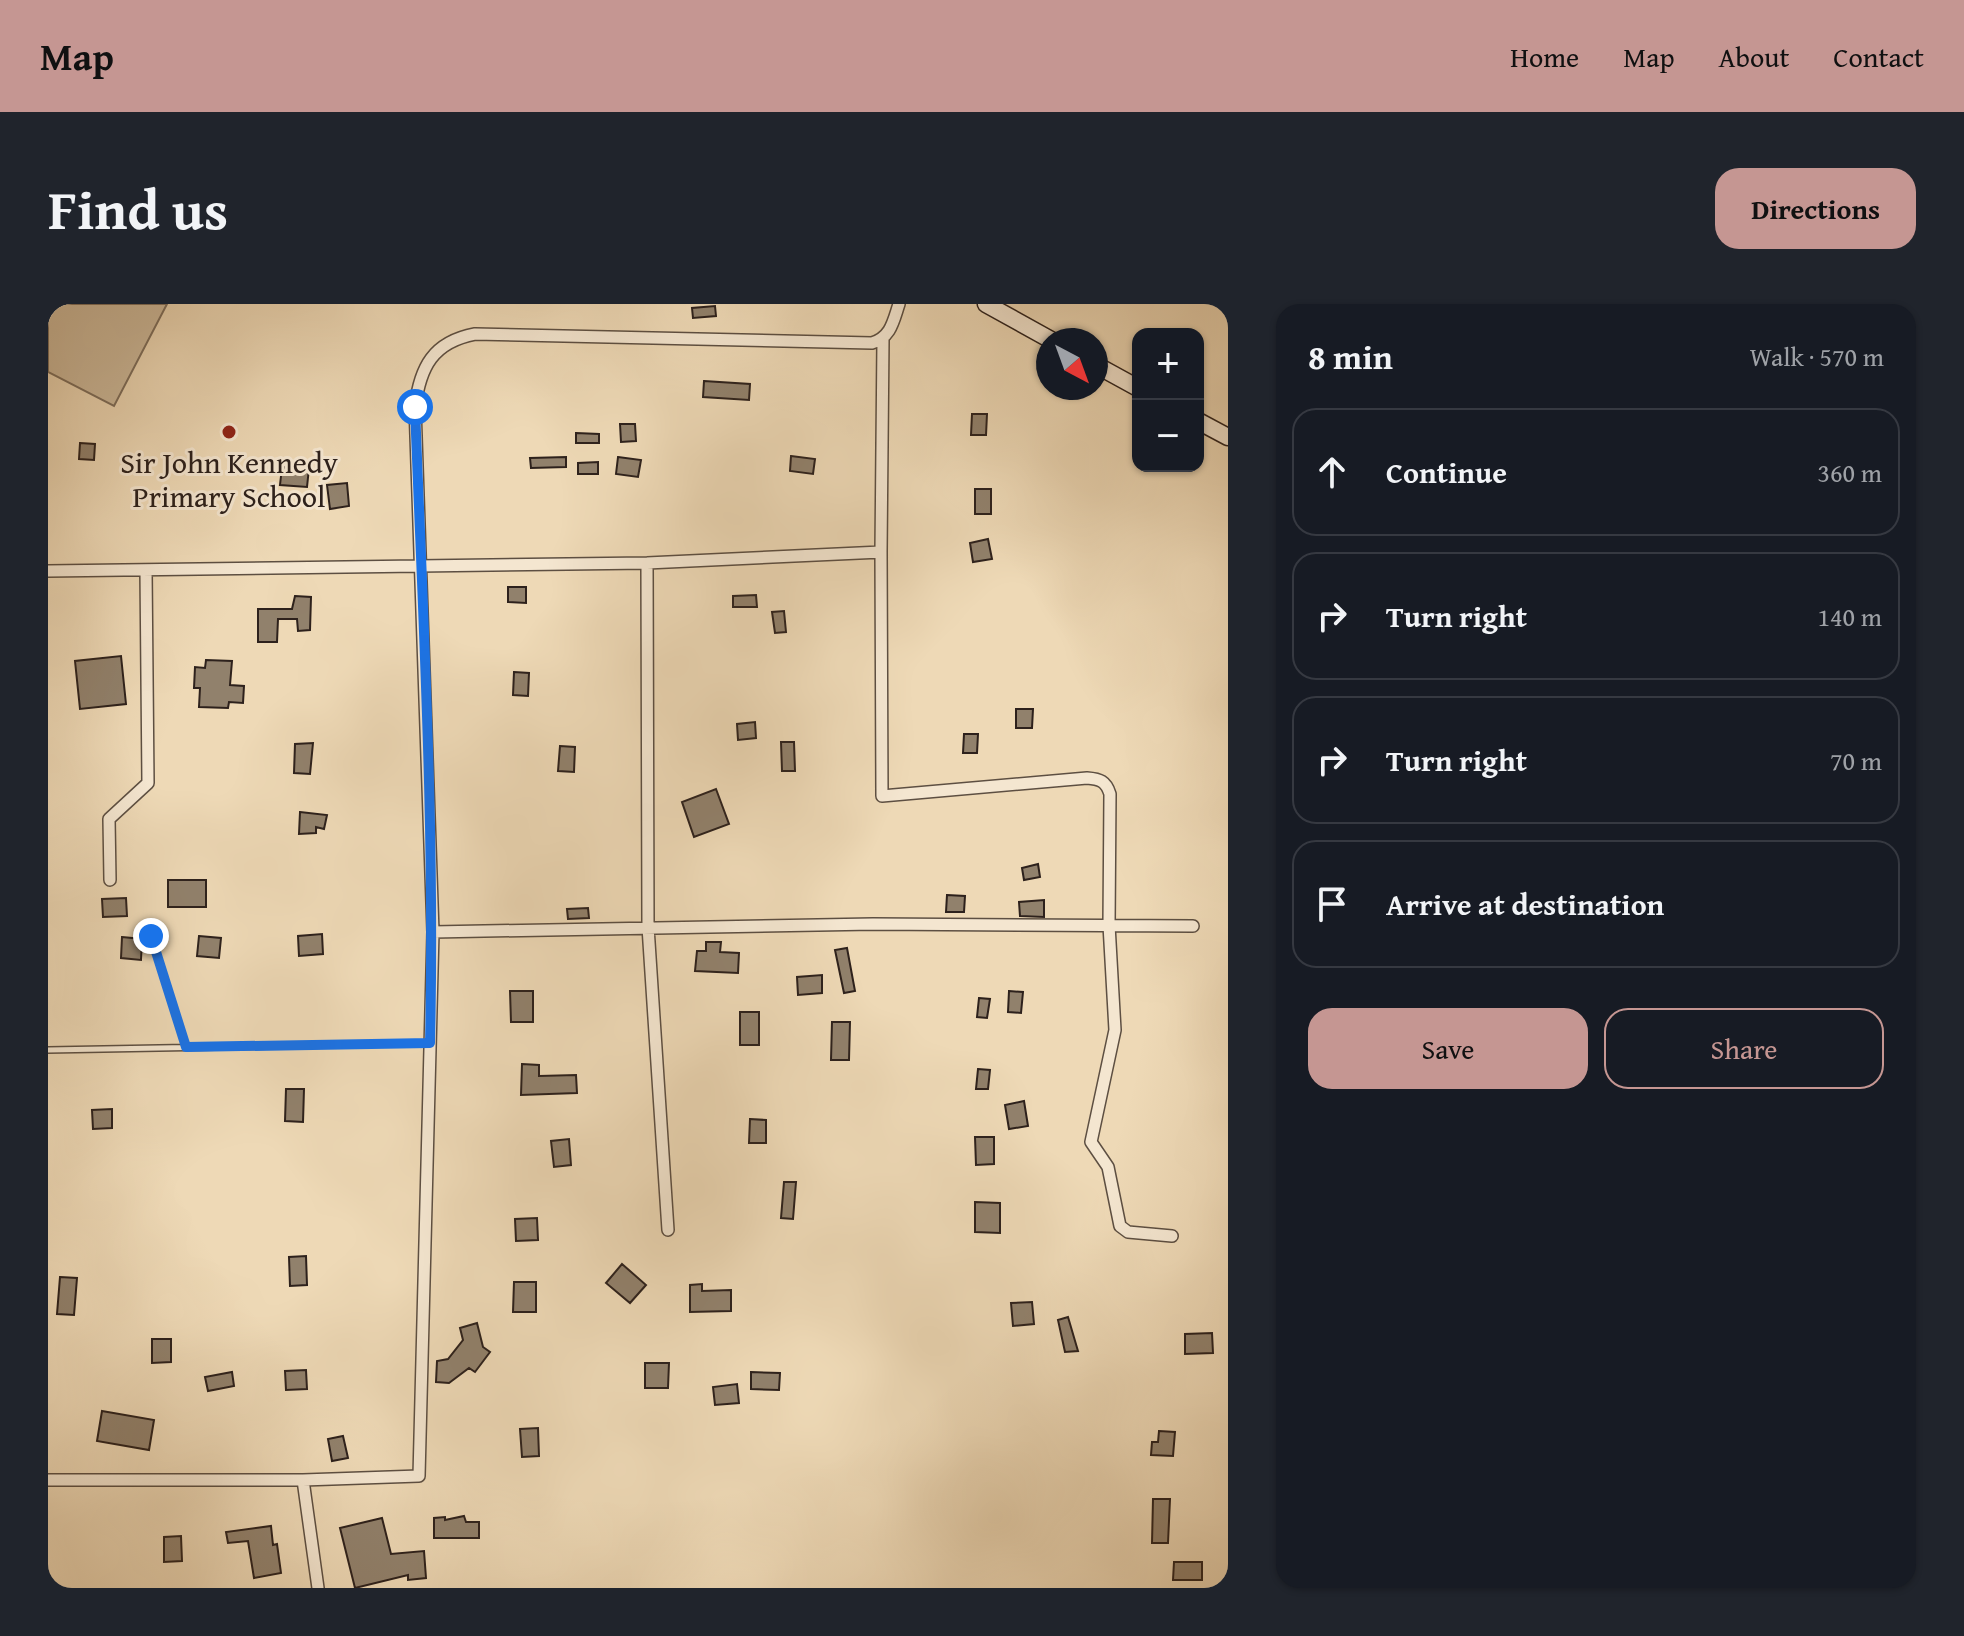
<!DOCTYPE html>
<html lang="en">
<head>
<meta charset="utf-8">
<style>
	body { margin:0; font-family:"Gentium Book Plus",serif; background:#20242c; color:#f1f3f6 }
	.controls { position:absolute; right:24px; top:24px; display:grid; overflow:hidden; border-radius:16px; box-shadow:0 2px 6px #0004 }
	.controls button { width:72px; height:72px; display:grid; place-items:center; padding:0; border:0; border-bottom:2px solid #363941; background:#171b24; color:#f1f3f6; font:40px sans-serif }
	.compass { position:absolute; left:988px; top:24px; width:72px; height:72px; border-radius:50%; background:#171b24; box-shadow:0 2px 6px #0004; rotate:139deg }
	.stop { position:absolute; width:24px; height:24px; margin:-18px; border:6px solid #1a73e8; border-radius:50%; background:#fff }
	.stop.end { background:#1a73e8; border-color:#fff; box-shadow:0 2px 8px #0008 }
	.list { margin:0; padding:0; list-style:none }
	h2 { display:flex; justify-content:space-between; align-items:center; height:104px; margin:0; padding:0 32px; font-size:34px }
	h2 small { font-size:26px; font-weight:400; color:#9ea1a6 }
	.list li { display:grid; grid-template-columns:52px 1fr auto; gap:24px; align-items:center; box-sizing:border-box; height:128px; margin:0 16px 16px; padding:0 16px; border:2px solid #363941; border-radius:24px }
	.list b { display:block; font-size:30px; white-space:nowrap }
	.list em { font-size:26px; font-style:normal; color:#9ea1a6 }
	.actions { display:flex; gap:16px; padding:24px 32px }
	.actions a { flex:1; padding:18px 0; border:2px solid #c59692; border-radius:24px; text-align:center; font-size:28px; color:#c59692 }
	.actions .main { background:#c59692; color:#111 }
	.icon { flex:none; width:44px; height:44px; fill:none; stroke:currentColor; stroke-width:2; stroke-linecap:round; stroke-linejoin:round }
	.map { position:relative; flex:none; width:1180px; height:1284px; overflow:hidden; border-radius:24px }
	header { display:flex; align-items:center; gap:48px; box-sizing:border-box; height:112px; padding:0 40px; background:#c59692; color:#111 }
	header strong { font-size:38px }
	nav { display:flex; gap:44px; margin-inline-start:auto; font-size:28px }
	.intro { display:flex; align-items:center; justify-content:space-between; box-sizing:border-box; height:192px; padding:0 48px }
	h1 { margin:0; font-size:56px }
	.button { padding:20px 36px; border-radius:24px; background:#c59692; color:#111; font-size:28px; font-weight:700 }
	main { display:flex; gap:48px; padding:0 48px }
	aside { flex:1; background:#171b24; border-radius:24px; box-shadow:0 2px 6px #0004 }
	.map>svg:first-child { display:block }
	.green { fill:#cdba9c; stroke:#7d6e5c; stroke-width:2 }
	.building { fill:#91816c; stroke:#2d211c; stroke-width:2 }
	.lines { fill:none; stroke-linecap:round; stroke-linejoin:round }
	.lane-casing { stroke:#5d4f42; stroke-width:8 }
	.street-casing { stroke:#5d4f42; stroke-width:14 }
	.secondary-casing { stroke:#2d211c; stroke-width:19 }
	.lane { stroke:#f4e6d0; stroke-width:5 }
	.street { stroke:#f4e6d0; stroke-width:11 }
	.secondary { stroke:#f4e6d0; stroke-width:16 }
	.route { stroke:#1a73e8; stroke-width:10 }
	.poi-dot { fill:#8f2418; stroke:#f4e6d0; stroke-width:3 }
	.labels { text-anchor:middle; stroke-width:6; stroke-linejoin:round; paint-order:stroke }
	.poi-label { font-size:30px; fill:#2d211c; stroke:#f4e6d0 }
</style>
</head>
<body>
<header>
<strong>Map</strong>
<nav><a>Home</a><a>Map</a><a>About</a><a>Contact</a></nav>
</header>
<div class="intro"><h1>Find us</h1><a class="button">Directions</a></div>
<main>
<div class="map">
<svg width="1180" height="1284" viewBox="0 0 1180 1284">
	<rect width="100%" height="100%" fill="#eed9b6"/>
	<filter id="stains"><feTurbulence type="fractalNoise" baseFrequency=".0025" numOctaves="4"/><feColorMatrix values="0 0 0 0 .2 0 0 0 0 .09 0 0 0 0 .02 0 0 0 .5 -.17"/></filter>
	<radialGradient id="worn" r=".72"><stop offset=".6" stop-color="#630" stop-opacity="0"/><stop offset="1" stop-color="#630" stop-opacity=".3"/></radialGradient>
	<path class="green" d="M 0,0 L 119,0 L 66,102 L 0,68 Z"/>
	<path class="building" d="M 667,2 L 668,12 L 645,14 L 644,4 Z
		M 656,77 L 702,80 L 701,96 L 655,93 Z
		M 924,110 L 939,110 L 938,131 L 923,131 Z
		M 572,120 L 587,120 L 588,137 L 573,138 Z
		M 528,129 L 551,130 L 551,139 L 528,139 Z
		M 32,139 L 47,140 L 46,156 L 31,155 Z
		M 743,152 L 767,155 L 765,170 L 742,167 Z
		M 518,153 L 518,163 L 483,164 L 482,154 Z
		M 570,153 L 593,156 L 590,173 L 568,170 Z
		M 550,158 L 550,170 L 530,170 L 530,159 Z
		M 234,163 L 261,164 L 259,183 L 232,181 Z
		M 299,179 L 301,202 L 282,205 L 279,181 Z
		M 927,185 L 943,185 L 943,210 L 927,210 Z
		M 940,235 L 944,255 L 925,258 L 922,239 Z
		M 460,283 L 478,283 L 478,299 L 460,298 Z
		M 708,291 L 709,303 L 685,303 L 685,292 Z
		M 247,292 L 263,293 L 262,326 L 250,327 L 249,315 L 230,315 L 229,338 L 210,338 L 210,305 L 244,305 Z
		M 736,307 L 738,328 L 727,329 L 724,308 Z
		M 73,352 L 78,400 L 32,405 L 27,357 Z
		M 158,356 L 184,357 L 182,381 L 196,382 L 195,399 L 181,398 L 180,404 L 151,403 L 152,384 L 146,384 L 147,363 L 157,364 Z
		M 466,368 L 481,369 L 480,392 L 465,391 Z
		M 968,405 L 985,405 L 984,424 L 968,424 Z
		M 707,418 L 708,434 L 690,436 L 689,420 Z
		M 916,430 L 930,430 L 929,449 L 915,449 Z
		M 733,438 L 746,438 L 747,467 L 734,467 Z
		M 265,439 L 262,470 L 246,469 L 247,440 Z
		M 512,442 L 527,443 L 526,468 L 510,467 Z
		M 668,485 L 681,520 L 646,533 L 634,498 Z
		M 252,508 L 279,511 L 276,525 L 268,523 L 268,529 L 251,530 Z
		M 990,560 L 992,573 L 976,576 L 974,564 Z
		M 120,576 L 158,576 L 158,603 L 120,603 Z
		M 899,591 L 917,592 L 916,608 L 898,608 Z
		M 78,594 L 79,612 L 55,613 L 54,595 Z
		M 996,596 L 996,613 L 972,612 L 971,598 Z
		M 540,604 L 541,614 L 520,615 L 519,605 Z
		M 274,630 L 275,650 L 251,652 L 250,632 Z
		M 151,632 L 173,634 L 171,654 L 149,652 Z
		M 74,633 L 94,635 L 93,656 L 73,654 Z
		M 658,638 L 673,638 L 672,648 L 691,649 L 690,669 L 647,667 L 649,647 L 658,647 Z
		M 799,644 L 807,687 L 796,689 L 787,646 Z
		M 774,671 L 774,689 L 750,691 L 749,673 Z
		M 462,687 L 485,687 L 485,718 L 463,718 Z
		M 961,687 L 975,688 L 973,709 L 960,708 Z
		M 931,694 L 942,695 L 939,714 L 929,713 Z
		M 692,708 L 711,708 L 711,741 L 692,741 Z
		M 784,718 L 802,718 L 801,756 L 783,756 Z
		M 474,760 L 491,761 L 491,772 L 528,771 L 529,789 L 473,791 Z
		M 930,765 L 942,766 L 940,785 L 928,785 Z
		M 238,785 L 256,785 L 255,818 L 237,817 Z
		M 976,797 L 980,822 L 961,825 L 957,801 Z
		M 64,805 L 64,824 L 45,825 L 44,806 Z
		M 702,815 L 718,816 L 718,839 L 701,839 Z
		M 927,833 L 946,833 L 946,860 L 928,861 Z
		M 521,835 L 523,861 L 506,863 L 503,837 Z
		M 736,878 L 748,878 L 745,915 L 733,914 Z
		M 927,898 L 952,899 L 952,929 L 927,928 Z
		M 489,914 L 490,936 L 468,937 L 467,915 Z
		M 258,952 L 259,981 L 242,982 L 241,953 Z
		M 574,960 L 598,981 L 582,999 L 558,979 Z
		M 12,973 L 29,974 L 26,1011 L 9,1010 Z
		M 466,978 L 488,978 L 488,1008 L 465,1008 Z
		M 654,980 L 654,987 L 683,986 L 683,1007 L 642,1008 L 642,981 Z
		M 984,998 L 986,1020 L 965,1022 L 963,999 Z
		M 1020,1013 L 1030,1047 L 1017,1048 L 1010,1016 Z
		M 429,1019 L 435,1043 L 442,1048 L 427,1068 L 421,1064 L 401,1079 L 388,1078 L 389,1057 L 400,1055 L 415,1036 L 412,1024 Z
		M 1164,1029 L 1165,1049 L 1137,1050 L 1137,1030 Z
		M 104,1035 L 123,1035 L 123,1058 L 104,1059 Z
		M 597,1059 L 621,1059 L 620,1084 L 597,1084 Z
		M 258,1066 L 259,1085 L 238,1086 L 237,1067 Z
		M 184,1068 L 186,1082 L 160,1087 L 157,1073 Z
		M 703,1068 L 732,1069 L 731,1086 L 703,1085 Z
		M 689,1080 L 691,1099 L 667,1101 L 665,1083 Z
		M 54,1107 L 106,1116 L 101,1146 L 49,1137 Z
		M 490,1124 L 491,1152 L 474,1153 L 472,1125 Z
		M 1111,1127 L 1127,1128 L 1125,1152 L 1103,1151 L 1104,1138 L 1110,1138 Z
		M 295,1132 L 300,1154 L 284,1157 L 280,1135 Z
		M 1105,1195 L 1122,1195 L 1120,1239 L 1104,1239 Z
		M 416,1212 L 418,1218 L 431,1218 L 431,1234 L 386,1234 L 386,1214 L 397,1213 L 397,1216 Z
		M 334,1214 L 343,1250 L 376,1247 L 378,1274 L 360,1276 L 360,1271 L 307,1284 L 292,1224 Z
		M 223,1222 L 225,1241 L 229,1240 L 233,1269 L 206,1274 L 200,1237 L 180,1239 L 178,1228 Z
		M 133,1232 L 134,1257 L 116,1258 L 116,1233 Z
		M 1126,1258 L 1154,1258 L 1154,1276 L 1125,1276 Z"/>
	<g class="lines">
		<defs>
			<path id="lane" d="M 103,632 L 138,743
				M 0,746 L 382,739"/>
			<path id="street" d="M 833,248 L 834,492 L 1039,474 C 1052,475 1058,477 1062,490 L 1061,621 L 1067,726 L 1043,838 L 1060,863 L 1072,922 L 1080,928 L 1124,932
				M 599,259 L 600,623 L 620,926
				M 0,267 L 599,259 L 833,248 L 835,35
				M 62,576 L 61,515 L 100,479 L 98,266
				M 385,628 L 825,620 L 1145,622
				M 0,1176 L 255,1176 L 371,1172 L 385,628 L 367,103 C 372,63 385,38 427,30 L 824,39 C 843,33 845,18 851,0
				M 255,1176 L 270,1284"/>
			<path id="secondary" d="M 938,0 L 1003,36
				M 1048,61 L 1090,84
				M 1150,117 L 1180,133"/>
		</defs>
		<use href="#lane" class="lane-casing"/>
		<use href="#street" class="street-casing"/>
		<use href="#secondary" class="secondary-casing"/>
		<use href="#lane" class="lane"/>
		<use href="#street" class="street"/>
		<use href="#secondary" class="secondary"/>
	</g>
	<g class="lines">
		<path class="route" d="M 103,632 L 138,743 L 382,739 C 387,527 375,315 367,103"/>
	</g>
	<circle class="poi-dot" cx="181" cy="128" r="8"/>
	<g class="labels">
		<g class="poi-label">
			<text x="181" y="169">Sir John Kennedy<tspan x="181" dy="34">Primary School</tspan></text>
		</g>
	</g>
	<rect width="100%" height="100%" filter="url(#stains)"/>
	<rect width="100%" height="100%" fill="url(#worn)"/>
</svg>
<div class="controls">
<button>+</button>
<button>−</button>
</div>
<svg class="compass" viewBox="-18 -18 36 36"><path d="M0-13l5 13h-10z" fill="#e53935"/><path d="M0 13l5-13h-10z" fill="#9ea1a6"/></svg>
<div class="stop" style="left:367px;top:103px"></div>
<div class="stop end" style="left:103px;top:632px"></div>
</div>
<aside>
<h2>8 min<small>Walk · 570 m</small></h2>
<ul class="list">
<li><svg class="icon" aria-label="ahead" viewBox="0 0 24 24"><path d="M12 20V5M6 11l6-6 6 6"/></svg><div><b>Continue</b></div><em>360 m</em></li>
<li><svg class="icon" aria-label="right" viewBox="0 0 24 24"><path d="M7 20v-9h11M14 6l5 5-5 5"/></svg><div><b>Turn right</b></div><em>140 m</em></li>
<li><svg class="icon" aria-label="right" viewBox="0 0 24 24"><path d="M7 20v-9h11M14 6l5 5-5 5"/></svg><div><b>Turn right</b></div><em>70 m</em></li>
<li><svg class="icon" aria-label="arrive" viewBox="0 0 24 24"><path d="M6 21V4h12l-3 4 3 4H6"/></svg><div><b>Arrive at destination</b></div></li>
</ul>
<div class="actions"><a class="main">Save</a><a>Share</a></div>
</aside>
</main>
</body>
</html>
